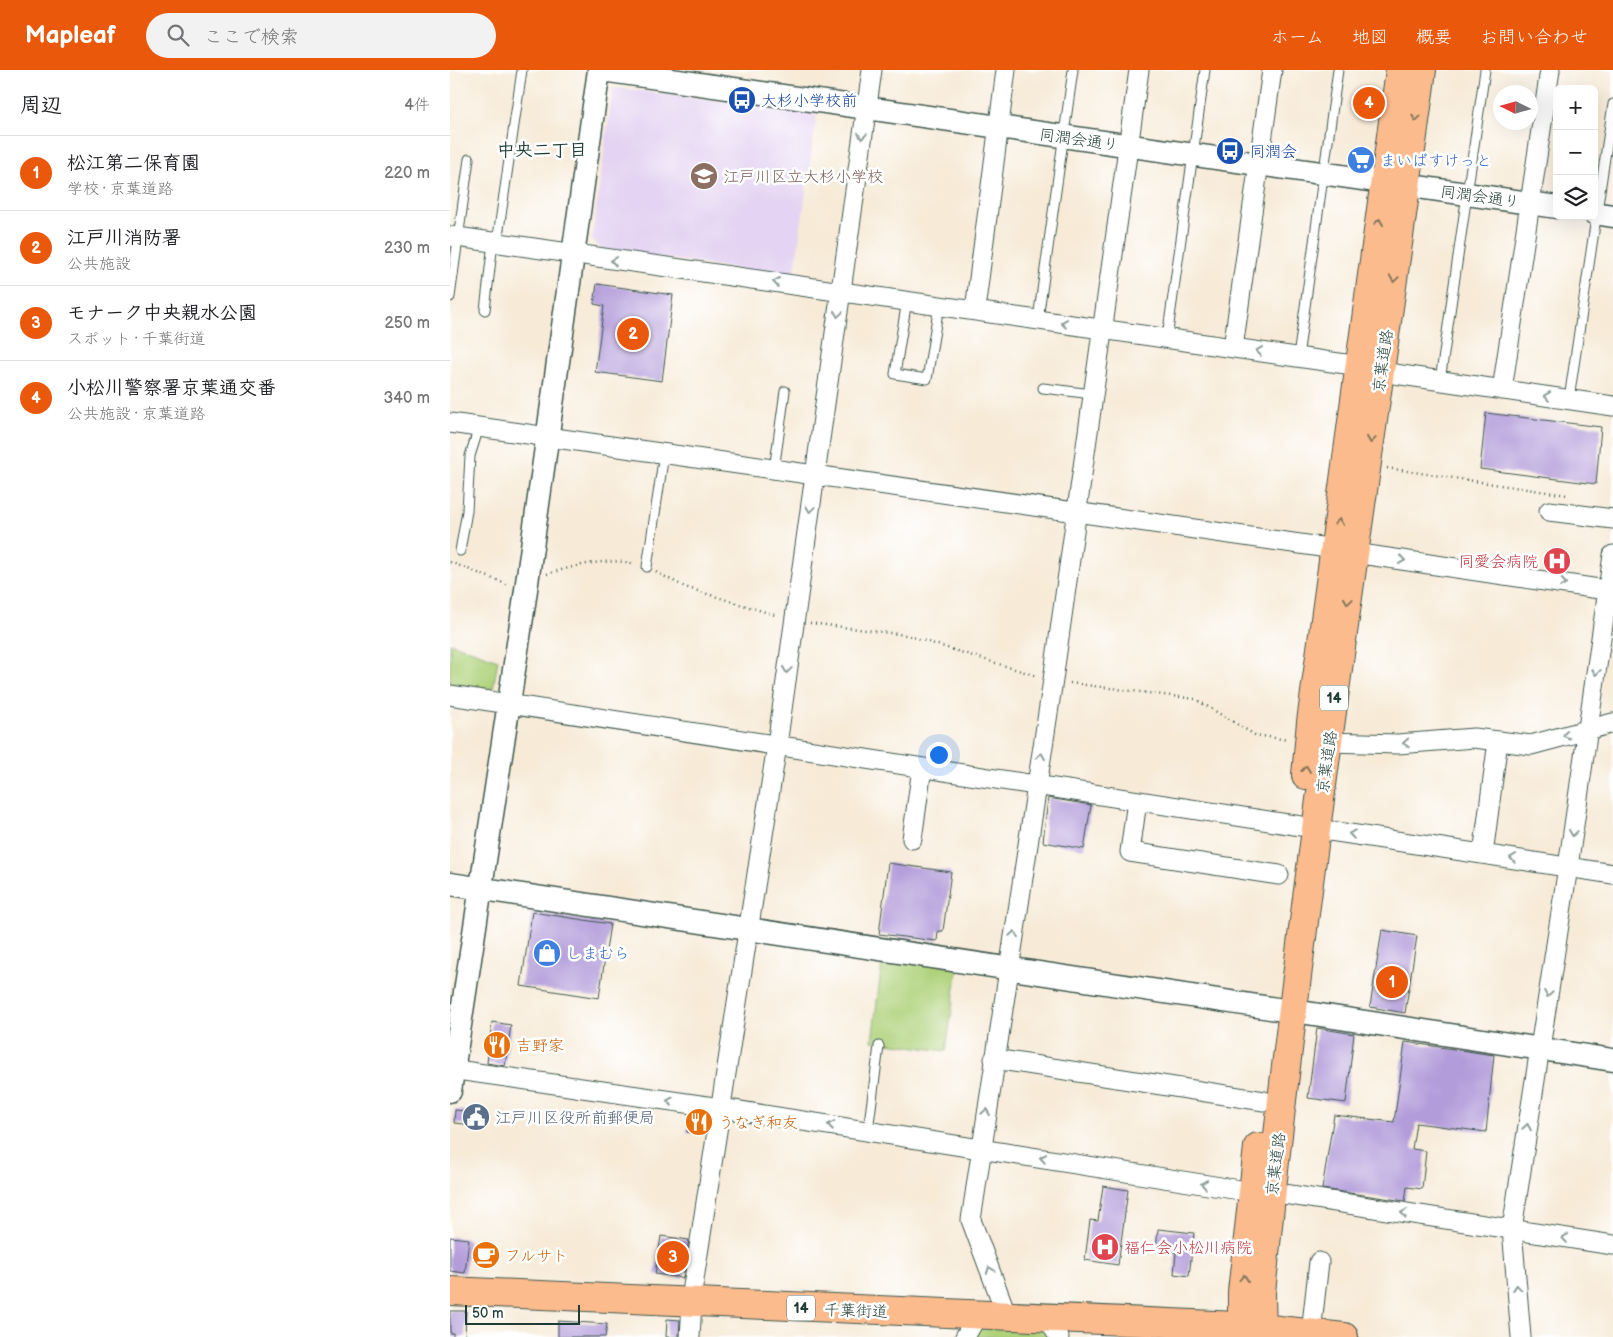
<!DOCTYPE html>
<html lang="ja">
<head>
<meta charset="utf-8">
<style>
	body { margin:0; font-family:"Balsamiq Sans","Klee One",sans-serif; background:#f2f2f2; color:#202124 }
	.controls { position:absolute; right:15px; top:15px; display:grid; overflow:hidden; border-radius:8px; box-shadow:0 5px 20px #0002 }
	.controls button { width:45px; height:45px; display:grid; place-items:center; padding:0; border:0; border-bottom:1px solid #e0e0e0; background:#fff; color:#202124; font:25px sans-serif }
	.compass { position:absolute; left:1043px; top:15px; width:45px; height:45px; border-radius:50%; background:#fff; box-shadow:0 5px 20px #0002; rotate:275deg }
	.scale { position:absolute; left:15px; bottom:12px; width:115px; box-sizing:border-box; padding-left:5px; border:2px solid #1f3d34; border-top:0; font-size:14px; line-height:18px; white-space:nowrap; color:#1f3d34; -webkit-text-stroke:4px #fff; paint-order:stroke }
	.you { position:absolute; left:488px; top:684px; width:18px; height:18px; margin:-12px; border:4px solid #fff; border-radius:50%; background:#1a73e8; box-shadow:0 0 0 8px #1a73e833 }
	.badge { display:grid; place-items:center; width:32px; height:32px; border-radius:50%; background:#ea580c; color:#fff; font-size:16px; font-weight:700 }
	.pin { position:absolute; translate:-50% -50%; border:2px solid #fff; box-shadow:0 1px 5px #0006 }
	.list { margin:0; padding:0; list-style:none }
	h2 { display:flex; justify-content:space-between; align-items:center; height:65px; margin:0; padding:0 20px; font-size:21px }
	h2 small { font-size:16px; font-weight:400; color:#757577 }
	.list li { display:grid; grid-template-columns:32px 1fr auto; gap:15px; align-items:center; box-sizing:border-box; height:75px; padding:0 20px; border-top:1px solid #e0e0e0 }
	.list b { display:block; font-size:19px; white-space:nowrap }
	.list p { margin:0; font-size:16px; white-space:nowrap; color:#757577 }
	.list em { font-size:16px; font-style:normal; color:#757577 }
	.icon { flex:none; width:28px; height:28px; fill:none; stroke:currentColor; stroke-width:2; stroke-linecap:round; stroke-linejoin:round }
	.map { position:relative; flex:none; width:1163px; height:1267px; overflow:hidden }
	header { display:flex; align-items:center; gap:30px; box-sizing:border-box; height:70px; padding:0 25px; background:#ea580c; color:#fff }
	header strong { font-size:24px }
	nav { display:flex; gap:28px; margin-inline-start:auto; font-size:18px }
	.search { width:350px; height:45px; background:#f2f2f2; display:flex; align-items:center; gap:12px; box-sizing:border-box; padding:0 18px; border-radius:28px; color:#757577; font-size:19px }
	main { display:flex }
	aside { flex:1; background:#fff }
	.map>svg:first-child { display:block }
	.built { fill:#e4d3f2 }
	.green { fill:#aed179; stroke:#668756 }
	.building { fill:#b39cda }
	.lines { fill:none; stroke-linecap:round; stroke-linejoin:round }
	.service-casing { stroke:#3f574d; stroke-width:11 }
	.minor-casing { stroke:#3f574d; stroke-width:21 }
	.tertiary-casing { stroke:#3f574d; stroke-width:25 }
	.primary-casing { stroke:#3f574d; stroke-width:30 }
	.trunk-casing { stroke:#3f574d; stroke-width:30 }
	.path { stroke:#3f574d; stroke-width:2.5; stroke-dasharray:1 4; stroke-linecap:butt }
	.service { stroke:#fff; stroke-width:9 }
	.minor { stroke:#fff; stroke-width:19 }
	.tertiary { stroke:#fff; stroke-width:22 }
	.primary { stroke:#fbbb8d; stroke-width:28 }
	.trunk { stroke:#fbbb8d; stroke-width:28 }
	.oneway { stroke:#82765c }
	.oneway2 { stroke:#8f9e9a }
	.labels { text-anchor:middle; stroke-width:5; stroke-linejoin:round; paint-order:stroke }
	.shield { fill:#fff; stroke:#627771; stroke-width:1 }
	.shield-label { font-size:15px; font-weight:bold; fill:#1f3d34 }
	.transit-label { font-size:16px; fill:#164399; stroke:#fff; text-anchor:start }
	.street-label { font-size:16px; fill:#1f3d34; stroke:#fff }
	.shop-label { font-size:16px; fill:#366cbe; stroke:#fff; text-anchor:start }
	.education-label { font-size:16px; fill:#785e54; stroke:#fff; text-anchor:start }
	.health-label { font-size:16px; fill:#be3a42; stroke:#fff; text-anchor:end }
	.food-label { font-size:16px; fill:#c56008; stroke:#fff; text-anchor:start }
	.service-label { font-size:16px; fill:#4e5e75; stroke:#fff; text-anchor:start }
	.neighbourhood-label { font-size:18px; font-weight:bold; fill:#1f3d34; stroke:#fff }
</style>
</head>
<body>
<header>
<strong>Mapleaf</strong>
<div class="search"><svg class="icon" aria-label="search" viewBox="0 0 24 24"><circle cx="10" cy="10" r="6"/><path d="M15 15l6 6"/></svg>ここで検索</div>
<nav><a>ホーム</a><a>地図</a><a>概要</a><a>お問い合わせ</a></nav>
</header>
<main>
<aside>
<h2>周辺<small>4件</small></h2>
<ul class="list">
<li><span class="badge">1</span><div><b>松江第二保育園</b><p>学校 · 京葉道路</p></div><em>220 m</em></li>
<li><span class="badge">2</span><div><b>江戸川消防署</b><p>公共施設</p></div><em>230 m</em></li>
<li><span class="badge">3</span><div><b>モナーク中央親水公園</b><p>スポット · 千葉街道</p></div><em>250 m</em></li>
<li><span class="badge">4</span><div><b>小松川警察署京葉通交番</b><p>公共施設 · 京葉道路</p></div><em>340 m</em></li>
</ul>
</aside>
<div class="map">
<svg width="1163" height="1267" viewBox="0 0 1163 1267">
	<rect width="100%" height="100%" fill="#fff"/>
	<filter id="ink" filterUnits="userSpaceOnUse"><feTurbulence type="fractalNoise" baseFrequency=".02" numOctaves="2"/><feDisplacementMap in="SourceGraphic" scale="10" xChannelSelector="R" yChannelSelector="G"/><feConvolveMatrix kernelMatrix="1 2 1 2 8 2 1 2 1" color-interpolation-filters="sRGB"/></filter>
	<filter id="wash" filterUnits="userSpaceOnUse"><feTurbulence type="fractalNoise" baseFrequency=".0096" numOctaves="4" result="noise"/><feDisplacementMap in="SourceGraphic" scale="20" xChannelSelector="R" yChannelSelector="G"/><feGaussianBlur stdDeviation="1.12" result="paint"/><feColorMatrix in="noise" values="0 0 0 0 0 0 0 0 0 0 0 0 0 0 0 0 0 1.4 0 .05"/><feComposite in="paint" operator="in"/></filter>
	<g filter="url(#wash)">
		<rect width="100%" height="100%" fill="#f7ebd8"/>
		<path class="built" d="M 169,18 L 367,43 L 344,207 L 151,179 L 142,169 L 163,19 Z"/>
		<path class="green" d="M 0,573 L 48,590 L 43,619 L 0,613 Z
			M 433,885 L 508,897 L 496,981 L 422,971 Z
			M 528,1244 L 597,1248 L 609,1267 L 515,1267 Z"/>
		<g id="blocks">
			<path class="building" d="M 147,214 L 223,225 L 212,311 L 145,302 L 154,236 L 144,234 Z
				M 1036,343 L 1151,357 L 1146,414 L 1030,399 Z
				M 598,728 L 641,735 L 634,779 L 593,772 Z
				M 438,793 L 501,802 L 493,861 L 488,861 L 487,871 L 429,864 Z
				M 82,842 L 160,854 L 149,928 L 71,916 Z
				M 932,860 L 967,866 L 955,943 L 920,937 Z
				M 42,952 L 61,955 L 55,996 L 37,993 Z
				M 867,958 L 904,964 L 896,1033 L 858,1028 Z
				M 955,972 L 1044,985 L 1036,1062 L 966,1053 L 962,1079 L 976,1081 L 972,1119 L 957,1117 L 955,1131 L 872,1119 L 884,1045 L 944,1052 Z
				M 5,1040 L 36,1043 L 35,1056 L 4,1053 Z
				M 239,1047 L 258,1049 L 255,1064 L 237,1062 Z
				M 653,1116 L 678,1120 L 668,1195 L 635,1190 L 640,1150 L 648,1151 Z
				M 708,1159 L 744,1163 L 739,1206 L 724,1204 L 726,1182 L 706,1179 Z
				M 211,1166 L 239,1170 L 233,1208 L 205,1204 Z
				M 0,1167 L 19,1169 L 15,1203 L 0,1201 Z
				M 0,1241 L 16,1241 L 15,1267 L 3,1267 L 3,1263 L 0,1263 Z
				M 217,1249 L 230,1250 L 229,1267 L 216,1267 Z
				M 108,1251 L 157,1254 L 155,1267 L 108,1267 Z"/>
		</g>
	</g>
	<g filter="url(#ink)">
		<use href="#blocks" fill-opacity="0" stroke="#3f574d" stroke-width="1"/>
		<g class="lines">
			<defs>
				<path id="service" d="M 47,173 L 72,0
					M 0,227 L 19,89
					M 457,230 L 445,304 L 477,309 L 489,235
					M 35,240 L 43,173
					M 588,249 L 623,0
					M 717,268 L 755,0
					M 848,287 L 888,0
					M 990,311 L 1035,0
					M 593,318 L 642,324
					M 1119,329 L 1163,34
					M 324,400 L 335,321
					M 10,481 L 17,441 L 20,386 L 29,357
					M 197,497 L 214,384
					M 418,1061 L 429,976"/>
				<path id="minor" d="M 0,166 L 910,296
					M 525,240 L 556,0
					M 783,278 L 822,0
					M 931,302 L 1163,336
					M 1052,320 L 1100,0
					M 0,353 L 885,479
					M 1099,441 L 1163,449
					M 904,483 L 1163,521
					M 0,625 L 851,756
					M 878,672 L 948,674 L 1024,668 L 1081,675 L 1163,653
					M 687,731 L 680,782 L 829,805
					M 867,759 L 1163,804
					M 462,769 L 472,698
					M 1033,784 L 1048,671
					M 544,989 L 814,1031
					M 0,999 L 271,1038 L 802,1122
					M 821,1122 L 1163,1175
					M 557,1246 L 521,1150 L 603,610 L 689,0
					M 597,1248 L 609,1267
					M 861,1263 L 869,1192
					M 240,1267 L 243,1216 L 327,675 L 422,0
					M 515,1267 L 528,1244
					M 1071,1267 L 1062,1159 L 1118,797 L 1163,485"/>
				<path id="tertiary" d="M 152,0 L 1107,137
					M 1144,143 L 1163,146
					M 0,814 L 827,939
					M 844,941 L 1163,990
					M 0,1021 L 74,534 L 149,0"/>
				<path id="primary" d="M 811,1258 L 894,1267"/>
				<path id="trunk" d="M 856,705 L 861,652 L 950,0
					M 0,1221 L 810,1257
					M 792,1267 L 792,1222 L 808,1077
					M 812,1267 L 811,1223 C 852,814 917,407 972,0"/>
			</defs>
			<use href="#service" class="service-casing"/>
			<use href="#minor" class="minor-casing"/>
			<use href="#tertiary" class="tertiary-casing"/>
			<use href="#primary" class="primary-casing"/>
			<use href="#trunk" class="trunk-casing"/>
			<path class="path" d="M 937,398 L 1117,425
				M 0,492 L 59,515
				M 206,502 L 235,517 L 328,546
				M 97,504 C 124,496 158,487 185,494
				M 360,553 L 456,565 L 587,606
				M 620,613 L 745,629 L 805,665 L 838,670"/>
			<use href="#service" class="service"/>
			<use href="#minor" class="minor"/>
			<use href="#tertiary" class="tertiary"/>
			<use href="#primary" class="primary"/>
			<use href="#trunk" class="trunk"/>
		</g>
		<defs><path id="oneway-chevron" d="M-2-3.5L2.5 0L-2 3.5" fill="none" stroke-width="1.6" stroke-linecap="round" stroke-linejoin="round" transform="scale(1.25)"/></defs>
		<g class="oneway">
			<use href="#oneway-chevron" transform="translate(966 48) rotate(98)"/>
			<use href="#oneway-chevron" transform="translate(929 152) rotate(-82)"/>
			<use href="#oneway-chevron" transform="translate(944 209) rotate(98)"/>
			<use href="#oneway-chevron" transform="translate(921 370) rotate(98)"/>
			<use href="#oneway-chevron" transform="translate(889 452) rotate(-82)"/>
			<use href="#oneway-chevron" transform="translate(898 531) rotate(98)"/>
			<use href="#oneway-chevron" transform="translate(856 699) rotate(-84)"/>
			<use href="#oneway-chevron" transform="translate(794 1208) rotate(-85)"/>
		</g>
		<g class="oneway2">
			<use href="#oneway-chevron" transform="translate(412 66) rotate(98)"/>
			<use href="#oneway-chevron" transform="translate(164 191) rotate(-172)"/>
			<use href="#oneway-chevron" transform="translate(326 212) rotate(-172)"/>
			<use href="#oneway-chevron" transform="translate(388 244) rotate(98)"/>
			<use href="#oneway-chevron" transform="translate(614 253) rotate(-172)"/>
			<use href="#oneway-chevron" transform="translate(809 281) rotate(-172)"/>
			<use href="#oneway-chevron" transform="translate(1097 326) rotate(-172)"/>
			<use href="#oneway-chevron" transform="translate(360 439) rotate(98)"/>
			<use href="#oneway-chevron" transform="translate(952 490) rotate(8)"/>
			<use href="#oneway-chevron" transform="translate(1113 513) rotate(8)"/>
			<use href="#oneway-chevron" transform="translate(337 600) rotate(98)"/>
			<use href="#oneway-chevron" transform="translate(1146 602) rotate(98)"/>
			<use href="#oneway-chevron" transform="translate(1116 665) rotate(164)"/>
			<use href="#oneway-chevron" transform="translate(956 673) rotate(176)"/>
			<use href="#oneway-chevron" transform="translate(591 686) rotate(-81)"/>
			<use href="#oneway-chevron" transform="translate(1123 763) rotate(98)"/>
			<use href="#oneway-chevron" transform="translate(902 764) rotate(-171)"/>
			<use href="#oneway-chevron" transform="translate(1063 788) rotate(-171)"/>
			<use href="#oneway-chevron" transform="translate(564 864) rotate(-81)"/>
			<use href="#oneway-chevron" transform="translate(1098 924) rotate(99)"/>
			<use href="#oneway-chevron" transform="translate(220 1031) rotate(-172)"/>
			<use href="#oneway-chevron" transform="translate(536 1042) rotate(-81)"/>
			<use href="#oneway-chevron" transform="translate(381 1055) rotate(-171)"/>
			<use href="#oneway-chevron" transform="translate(1077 1057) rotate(-81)"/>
			<use href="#oneway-chevron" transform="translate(593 1088) rotate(-171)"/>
			<use href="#oneway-chevron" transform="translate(754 1114) rotate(-171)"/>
			<use href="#oneway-chevron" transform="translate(954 1143) rotate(-171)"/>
			<use href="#oneway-chevron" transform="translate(1115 1168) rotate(-171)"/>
			<use href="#oneway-chevron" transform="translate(540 1200) rotate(-111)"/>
			<use href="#oneway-chevron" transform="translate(1067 1218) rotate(-95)"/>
		</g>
	</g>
	<defs>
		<symbol id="bus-disc" viewBox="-11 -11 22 22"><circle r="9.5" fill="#1a4fb4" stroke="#fff"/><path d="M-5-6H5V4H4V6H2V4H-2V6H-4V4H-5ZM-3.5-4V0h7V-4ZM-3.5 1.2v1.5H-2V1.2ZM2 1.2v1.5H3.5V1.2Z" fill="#fff"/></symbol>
		<symbol id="supermarket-disc" viewBox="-11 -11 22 22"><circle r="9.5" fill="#3f7fe0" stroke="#fff"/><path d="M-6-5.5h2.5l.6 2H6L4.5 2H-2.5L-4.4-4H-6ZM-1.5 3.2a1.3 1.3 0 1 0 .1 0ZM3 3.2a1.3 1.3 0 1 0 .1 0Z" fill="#fff"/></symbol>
		<symbol id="school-disc" viewBox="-11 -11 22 22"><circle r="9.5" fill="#8d6e63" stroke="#fff"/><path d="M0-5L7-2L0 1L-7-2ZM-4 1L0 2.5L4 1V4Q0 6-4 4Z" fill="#fff"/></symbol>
		<symbol id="hospital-disc" viewBox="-11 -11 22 22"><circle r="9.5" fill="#e0444e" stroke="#fff"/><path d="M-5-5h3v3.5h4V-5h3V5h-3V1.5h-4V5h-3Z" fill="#fff"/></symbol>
		<symbol id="shop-disc" viewBox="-11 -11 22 22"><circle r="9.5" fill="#3f7fe0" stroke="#fff"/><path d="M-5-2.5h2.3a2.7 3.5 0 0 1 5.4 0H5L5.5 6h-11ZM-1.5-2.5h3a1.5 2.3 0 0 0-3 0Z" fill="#fff"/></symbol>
		<symbol id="restaurant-disc" viewBox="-11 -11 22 22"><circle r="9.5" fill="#e8710a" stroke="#fff"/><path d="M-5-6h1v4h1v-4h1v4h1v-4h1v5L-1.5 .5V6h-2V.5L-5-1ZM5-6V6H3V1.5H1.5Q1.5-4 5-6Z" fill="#fff"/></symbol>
		<symbol id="civic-disc" viewBox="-11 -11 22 22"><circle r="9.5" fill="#5c6f8a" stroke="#fff"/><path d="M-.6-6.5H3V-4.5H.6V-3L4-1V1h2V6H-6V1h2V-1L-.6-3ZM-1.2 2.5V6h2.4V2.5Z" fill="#fff"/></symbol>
		<symbol id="cafe-disc" viewBox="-11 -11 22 22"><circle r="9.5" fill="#e8710a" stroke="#fff"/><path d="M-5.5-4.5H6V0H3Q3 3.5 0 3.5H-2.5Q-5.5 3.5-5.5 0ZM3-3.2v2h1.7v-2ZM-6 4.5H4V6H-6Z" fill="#fff"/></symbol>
	</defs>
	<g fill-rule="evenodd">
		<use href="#bus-disc" x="276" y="14" width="32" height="32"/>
		<use href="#bus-disc" x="764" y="65" width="32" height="32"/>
		<use href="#supermarket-disc" x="895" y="74" width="32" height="32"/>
		<use href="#school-disc" x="238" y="90" width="32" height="32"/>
		<use href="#hospital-disc" x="1091" y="475" width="32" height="32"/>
		<use href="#shop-disc" x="81" y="867" width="32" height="32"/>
		<use href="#restaurant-disc" x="31" y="959" width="32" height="32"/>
		<use href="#civic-disc" x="10" y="1031" width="32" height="32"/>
		<use href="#restaurant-disc" x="233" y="1036" width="32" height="32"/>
		<use href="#hospital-disc" x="639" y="1161" width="32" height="32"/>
		<use href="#cafe-disc" x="20" y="1169" width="32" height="32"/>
	</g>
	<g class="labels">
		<g class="shield">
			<rect x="870" y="615.5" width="28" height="25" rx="4"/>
			<rect x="337" y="1225.5" width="28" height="25" rx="4"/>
		</g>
		<g class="shield-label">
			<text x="884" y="633">14</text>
			<text x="351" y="1243">14</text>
		</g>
		<g class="transit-label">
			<text x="311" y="36">大杉小学校前</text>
			<text x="799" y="87">同潤会</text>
		</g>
		<g class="street-label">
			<text transform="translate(629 69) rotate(8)" y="6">同潤会通り</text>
			<text transform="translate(1030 126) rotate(8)" y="6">同潤会通り</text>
			<text transform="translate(932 291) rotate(-82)" y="6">京葉道路</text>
			<text transform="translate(876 692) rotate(-82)" y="6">京葉道路</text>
			<text transform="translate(825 1094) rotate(-83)" y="6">京葉道路</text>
			<text transform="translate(406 1240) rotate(2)" y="6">千葉街道</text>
		</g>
		<g class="shop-label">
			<text x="930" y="96">まいばすけっと</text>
			<text x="116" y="889">しまむら</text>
		</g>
		<g class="education-label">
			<text x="273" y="112">江戸川区立大杉小学校</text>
		</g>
		<g class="health-label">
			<text x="1088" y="497">同愛会病院</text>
			<text x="674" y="1183" text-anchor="start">福仁会小松川病院</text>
		</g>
		<g class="food-label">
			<text x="66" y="981">吉野家</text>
			<text x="268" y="1058">うなぎ和友</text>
			<text x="55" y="1191">フルサト</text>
		</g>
		<g class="service-label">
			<text x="45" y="1053">江戸川区役所前郵便局</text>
		</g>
		<g class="neighbourhood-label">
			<text x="92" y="86">中央二丁目</text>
		</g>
	</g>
</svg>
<div class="controls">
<button>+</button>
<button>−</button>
<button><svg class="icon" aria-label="layers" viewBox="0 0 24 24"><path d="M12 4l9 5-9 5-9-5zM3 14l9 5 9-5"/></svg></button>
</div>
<svg class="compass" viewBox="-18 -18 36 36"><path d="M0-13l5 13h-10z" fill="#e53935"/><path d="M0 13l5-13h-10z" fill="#757577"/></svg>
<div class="scale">50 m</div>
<div class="you"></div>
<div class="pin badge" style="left:942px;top:912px">1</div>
<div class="pin badge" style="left:183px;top:264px">2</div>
<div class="pin badge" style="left:223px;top:1187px">3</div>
<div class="pin badge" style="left:919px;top:33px">4</div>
</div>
</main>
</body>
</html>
